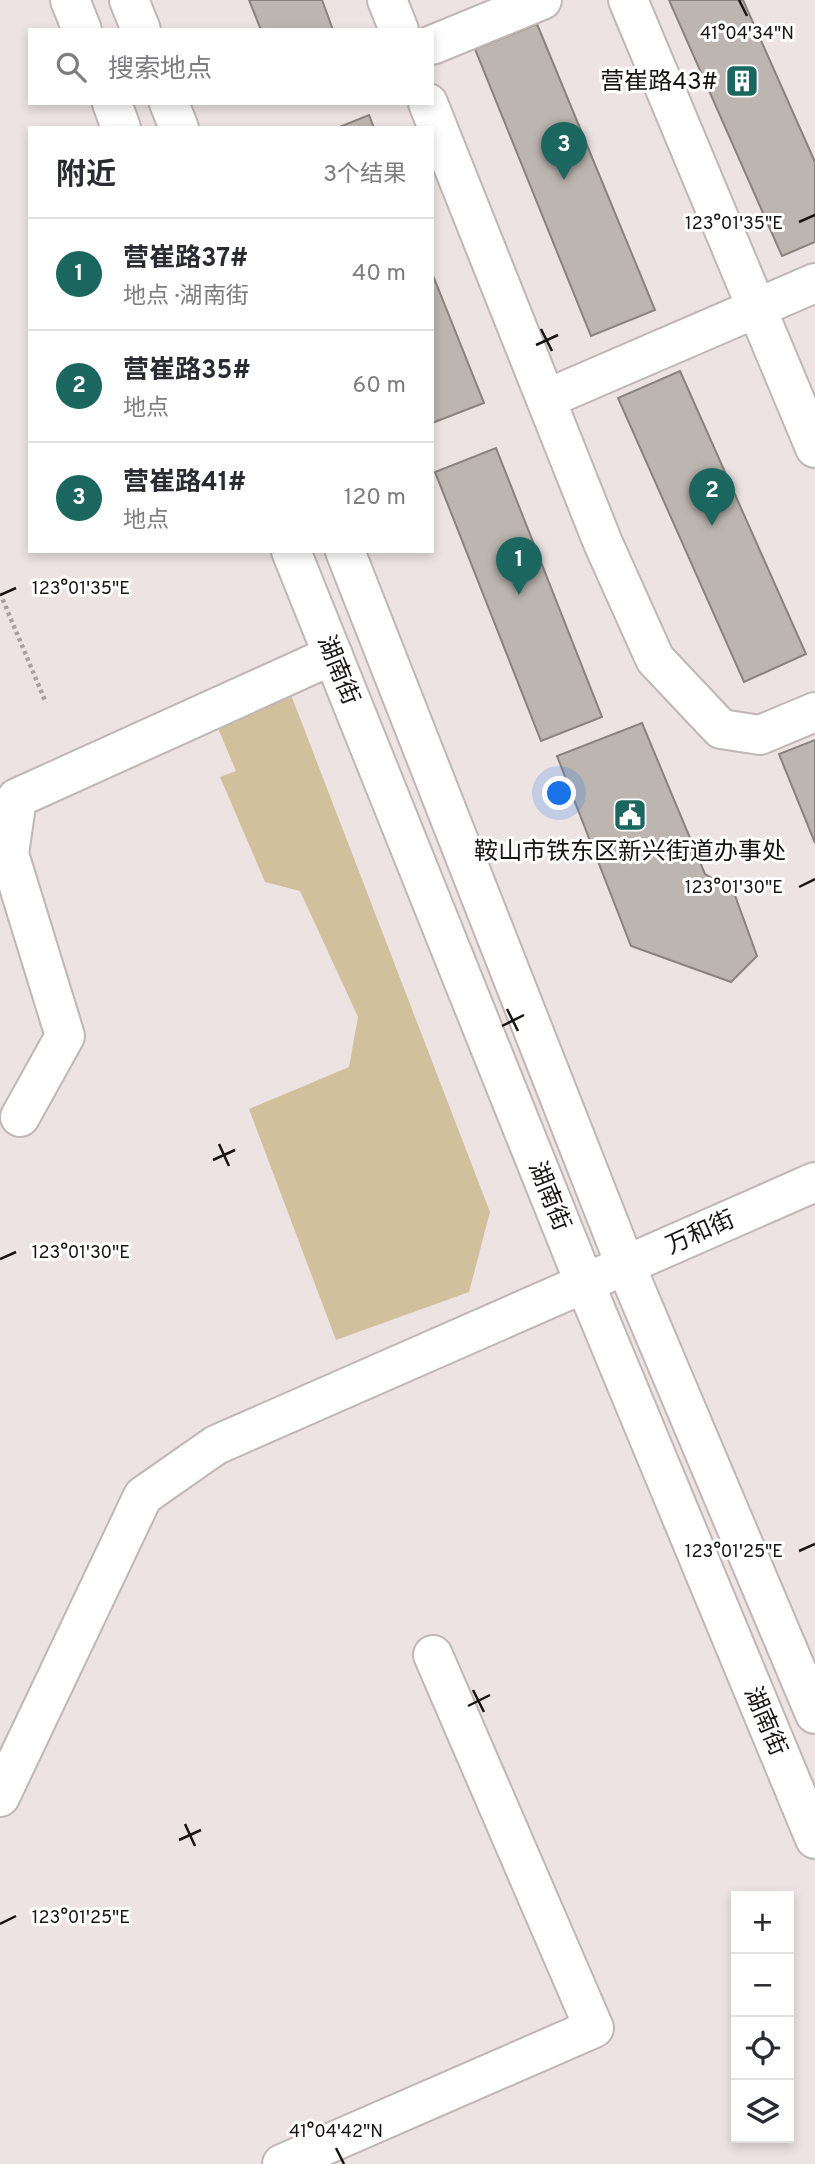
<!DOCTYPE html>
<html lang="zh">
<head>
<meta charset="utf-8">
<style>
	body { margin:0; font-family:Overpass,"Noto Sans SC",sans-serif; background:#f7f7f7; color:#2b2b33 }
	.controls { position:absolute; right:21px; bottom:21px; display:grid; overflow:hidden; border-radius:0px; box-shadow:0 4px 10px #0003 }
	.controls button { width:63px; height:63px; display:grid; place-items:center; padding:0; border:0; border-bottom:2px solid #e1e1e2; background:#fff; color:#2b2b33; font:35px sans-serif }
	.you { position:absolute; left:560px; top:794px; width:24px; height:24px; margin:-18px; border:5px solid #fff; border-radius:50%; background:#1a73e8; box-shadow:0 0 0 10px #1a73e833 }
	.badge { display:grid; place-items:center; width:46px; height:46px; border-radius:50%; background:#1b665f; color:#fff; font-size:23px; font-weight:700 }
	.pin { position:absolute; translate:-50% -58px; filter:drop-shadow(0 2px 4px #0008) }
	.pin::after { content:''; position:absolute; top:37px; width:24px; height:21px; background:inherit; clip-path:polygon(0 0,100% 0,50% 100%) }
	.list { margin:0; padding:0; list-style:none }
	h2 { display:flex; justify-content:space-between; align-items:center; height:91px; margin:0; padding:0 28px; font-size:30px }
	h2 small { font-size:23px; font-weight:400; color:#7c7c81 }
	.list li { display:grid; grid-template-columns:46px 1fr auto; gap:21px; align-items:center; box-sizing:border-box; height:112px; padding:0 28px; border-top:2px solid #e1e1e2 }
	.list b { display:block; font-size:26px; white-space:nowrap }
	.list p { margin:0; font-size:23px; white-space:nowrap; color:#7c7c81 }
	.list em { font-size:23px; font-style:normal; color:#7c7c81 }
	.icon { flex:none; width:38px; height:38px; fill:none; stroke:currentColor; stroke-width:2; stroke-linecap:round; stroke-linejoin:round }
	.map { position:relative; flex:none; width:815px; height:2164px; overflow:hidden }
	.search { position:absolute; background:#fff; box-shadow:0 4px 10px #0003; left:28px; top:28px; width:406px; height:77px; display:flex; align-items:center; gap:18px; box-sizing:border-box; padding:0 24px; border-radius:0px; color:#7c7c81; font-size:26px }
	.panel { position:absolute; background:#fff; box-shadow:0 4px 10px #0003; left:28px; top:126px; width:406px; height:427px; border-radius:0px }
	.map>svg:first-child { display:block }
	.green { fill:#d0c09c }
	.building { fill:#bcb5b0; stroke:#89827e; stroke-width:2 }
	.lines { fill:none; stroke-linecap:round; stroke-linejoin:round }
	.minor-casing { stroke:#c0b6b6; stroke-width:42 }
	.major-casing { stroke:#c0b6b6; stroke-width:42 }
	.path { stroke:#a9a1a1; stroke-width:4.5; stroke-dasharray:3.5 3.5; stroke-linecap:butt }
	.minor { stroke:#fff; stroke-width:38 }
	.major { stroke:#fff; stroke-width:38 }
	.ticks { fill:none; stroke:#181414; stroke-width:2.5 }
	.labels { text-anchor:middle; stroke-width:6; stroke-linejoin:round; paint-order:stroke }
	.poi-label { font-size:24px; fill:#181414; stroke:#fff; text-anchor:end }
	.street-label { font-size:24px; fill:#181414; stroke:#fff }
	.ticks-label { font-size:18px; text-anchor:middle; fill:#181414; stroke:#fff; stroke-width:6; stroke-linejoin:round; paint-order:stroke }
</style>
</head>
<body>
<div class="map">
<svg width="815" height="2164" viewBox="0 0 815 2164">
	<rect width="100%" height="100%" fill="#ede3e3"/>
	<path class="green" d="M 288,687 L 490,1212 L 469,1292 L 336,1340 L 249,1109 L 349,1067 L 358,1017 L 300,891 L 265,882 L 220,777 L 236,771 L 215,721 Z"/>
	<path class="building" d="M 249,0 L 322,0 L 333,30 L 261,30 Z
		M 669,0 L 743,0 L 815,162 L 815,242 L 782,256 Z
		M 537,24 L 655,310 L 591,336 L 475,49 Z
		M 369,115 L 374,128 L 337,128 Z
		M 432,273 L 484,403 L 432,423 Z
		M 680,371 L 806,654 L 744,682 L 618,398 Z
		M 496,448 L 602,717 L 541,741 L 435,472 Z
		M 642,723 L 705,874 L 733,890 L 757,956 L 731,982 L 631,946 L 557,756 Z
		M 815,740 L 815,843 L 779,754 Z"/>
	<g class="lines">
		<defs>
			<path id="minor" d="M 387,0 L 399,30
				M 628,0 L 815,448
				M 432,45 L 542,0
				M 428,103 L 603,543 L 655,659 L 721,729 L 760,735 L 815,712
				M 546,399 L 815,283
				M 20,1117 L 65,1036 L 9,854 L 17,798 L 333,655
				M 0,1797 L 143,1496 L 216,1445 L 815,1182
				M 282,2164 L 594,2028 L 433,1655"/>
			<path id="major" d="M 70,0 L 82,30
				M 129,0 L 141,30
				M 112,103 L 121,128
				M 169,103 L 179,128
				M 291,551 L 585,1284 L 815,1839
				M 345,551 L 625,1264 L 815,1714"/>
		</defs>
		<use href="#minor" class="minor-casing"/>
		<use href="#major" class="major-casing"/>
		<path class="path" d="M 0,593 L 46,703"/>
		<use href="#minor" class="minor"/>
		<use href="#major" class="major"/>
	</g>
	<path class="ticks" d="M 739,0 L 747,16M 799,222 L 815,215M 541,329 L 552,351M 536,345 L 558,335M 0,595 L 16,588M 799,887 L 815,879M 507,1009 L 518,1031M 502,1026 L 524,1015M 219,1144 L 229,1166M 213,1160 L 235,1150M 0,1259 L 16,1252M 799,1551 L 815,1544M 473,1690 L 484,1712M 468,1706 L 490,1695M 185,1824 L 195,1846M 179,1840 L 201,1830M 0,1924 L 16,1916M 336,2148 L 344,2164"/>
	<defs>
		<symbol id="building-square" viewBox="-11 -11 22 22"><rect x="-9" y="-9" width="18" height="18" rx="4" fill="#1b665f" stroke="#fff"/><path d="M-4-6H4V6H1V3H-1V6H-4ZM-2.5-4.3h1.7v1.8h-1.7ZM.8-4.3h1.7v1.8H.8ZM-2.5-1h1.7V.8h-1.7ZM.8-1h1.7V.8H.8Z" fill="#fff"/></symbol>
		<symbol id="civic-square" viewBox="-11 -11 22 22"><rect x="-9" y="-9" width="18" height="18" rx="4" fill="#1b665f" stroke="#fff"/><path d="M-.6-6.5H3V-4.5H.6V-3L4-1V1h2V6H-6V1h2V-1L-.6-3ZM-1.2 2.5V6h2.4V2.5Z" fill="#fff"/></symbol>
	</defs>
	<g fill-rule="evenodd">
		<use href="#building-square" x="723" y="62" width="38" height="38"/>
		<use href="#civic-square" x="611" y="796" width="38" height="38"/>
	</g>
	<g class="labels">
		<g class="poi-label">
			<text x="718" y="89">营崔路43#</text>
			<text x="630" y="859" text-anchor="middle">鞍山市铁东区新兴街道办事处</text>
		</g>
		<g class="street-label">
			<text transform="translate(339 670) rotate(68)" y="8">湖南街</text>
			<text transform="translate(550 1196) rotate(68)" y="8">湖南街</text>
			<text transform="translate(700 1232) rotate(-24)" y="8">万和街</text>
			<text transform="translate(766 1721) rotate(67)" y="8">湖南街</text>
		</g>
	</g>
	<g class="ticks-label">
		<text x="747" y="39">41°04'34"N</text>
		<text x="734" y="229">123°01'35"E</text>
		<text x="81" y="594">123°01'35"E</text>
		<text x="734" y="893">123°01'30"E</text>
		<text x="81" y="1258">123°01'30"E</text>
		<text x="734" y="1557">123°01'25"E</text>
		<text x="81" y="1923">123°01'25"E</text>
		<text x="336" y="2137">41°04'42"N</text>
	</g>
</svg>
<div class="controls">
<button>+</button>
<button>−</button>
<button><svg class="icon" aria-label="locate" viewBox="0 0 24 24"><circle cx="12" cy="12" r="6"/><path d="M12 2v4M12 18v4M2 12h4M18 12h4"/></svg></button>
<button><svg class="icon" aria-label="layers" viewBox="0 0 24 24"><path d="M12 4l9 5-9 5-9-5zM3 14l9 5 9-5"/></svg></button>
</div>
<div class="you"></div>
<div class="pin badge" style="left:519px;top:595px">1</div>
<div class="pin badge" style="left:712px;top:526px">2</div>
<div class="pin badge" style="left:564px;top:180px">3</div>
<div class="search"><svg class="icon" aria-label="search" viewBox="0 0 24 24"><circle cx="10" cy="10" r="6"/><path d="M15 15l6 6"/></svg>搜索地点</div>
<section class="panel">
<h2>附近<small>3个结果</small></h2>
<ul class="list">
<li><span class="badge">1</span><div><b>营崔路37#</b><p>地点 · 湖南街</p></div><em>40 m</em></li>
<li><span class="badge">2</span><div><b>营崔路35#</b><p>地点</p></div><em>60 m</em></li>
<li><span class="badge">3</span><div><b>营崔路41#</b><p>地点</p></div><em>120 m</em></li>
</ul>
</section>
</div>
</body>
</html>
